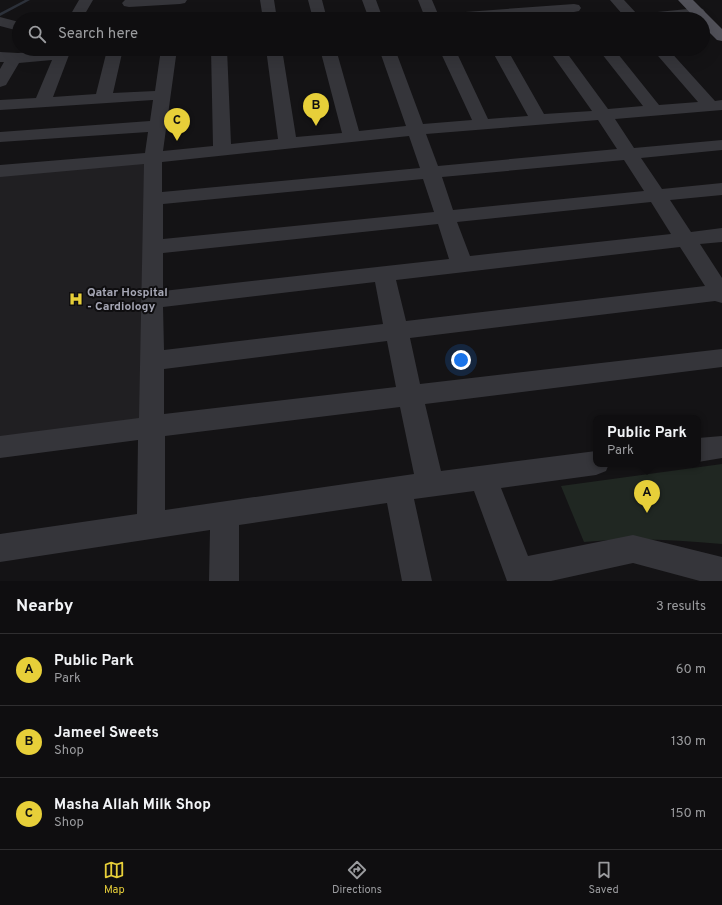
<!DOCTYPE html>
<html lang="en">
<head>
<meta charset="utf-8">
<style>
	body { margin:0; font-family:Overpass,sans-serif; background:#181719; color:#f1f3f6 }
	.you { position:absolute; left:461px; top:360px; width:14px; height:14px; margin:-10px; border:3px solid #fff; border-radius:50%; background:#1a73e8; box-shadow:0 0 0 6px #1a73e833 }
	.badge { display:grid; place-items:center; width:26px; height:26px; border-radius:50%; background:#e7cf39; color:#111; font-size:13px; font-weight:700 }
	.pin { position:absolute; translate:-50% -33px; filter:drop-shadow(0 1px 2px #0008) }
	.pin::after { content:''; position:absolute; top:21px; width:14px; height:12px; background:inherit; clip-path:polygon(0 0,100% 0,50% 100%) }
	.popup { position:absolute; left:593px; top:415px; width:108px; height:52px; box-sizing:border-box; display:grid; place-content:center; border-radius:8px; background:#0f0e10; filter:drop-shadow(0 1px 3px #0005); font-size:13px; white-space:nowrap; color:#9b9c9f }
	.popup b { font-size:15px; color:#f1f3f6 }
	.popup::after { content:''; position:absolute; left:50%; top:100%; margin-left:-8px; border:8px solid transparent; border-top-color:#0f0e10 }
	.list { margin:0; padding:0; list-style:none }
	h2 { display:flex; justify-content:space-between; align-items:center; height:52px; margin:0; padding:0 16px; font-size:17px }
	h2 small { font-size:13px; font-weight:400; color:#9b9c9f }
	.list li { display:grid; grid-template-columns:26px 1fr auto; gap:12px; align-items:center; box-sizing:border-box; height:72px; padding:0 16px; border-top:1px solid #2f2e30 }
	.list b { display:block; font-size:15px; white-space:nowrap }
	.list p { margin:0; font-size:13px; white-space:nowrap; color:#9b9c9f }
	.list em { font-size:13px; font-style:normal; color:#9b9c9f }
	.icon { flex:none; width:22px; height:22px; fill:none; stroke:currentColor; stroke-width:2; stroke-linecap:round; stroke-linejoin:round }
	.map { position:relative; flex:none; width:722px; height:581px; overflow:hidden }
	.search { position:absolute; background:#0f0e10; box-shadow:0 4px 16px #0002; left:12px; right:12px; top:12px; height:44px; display:flex; align-items:center; gap:10px; box-sizing:border-box; padding:0 14px; border-radius:22px; color:#9b9c9f; font-size:15px }
	.sheet { height:268px; background:#0f0e10 }
	nav { display:flex; justify-content:space-around; align-items:center; box-sizing:border-box; height:56px; border-top:1px solid #2f2e30; background:#0f0e10; font-size:11px; color:#9b9c9f }
	nav a { display:grid; justify-items:center; gap:2px }
	nav .on { color:#e7cf39 }
	.map>svg:first-child { display:block }
	.built { fill:#201f22 }
	.green { fill:#202722 }
	.lines { fill:none; stroke-linecap:round; stroke-linejoin:round }
	.stream { fill:#2c313a; fill-rule:evenodd }
	.minor { fill:#35353a; fill-rule:evenodd }
	.major { fill:#515159; fill-rule:evenodd }
	.labels { text-anchor:middle; stroke-width:4; stroke-linejoin:round; paint-order:stroke }
	.poi-label { font-size:12px; font-weight:bold; fill:#a6a7b5; stroke:#0f0e10; text-anchor:start }
</style>
</head>
<body>
<div class="map">
<svg width="722" height="581" viewBox="0 0 722 581">
	<rect width="100%" height="100%" fill="#141315"/>
	<path class="built" d="M 153,158 L 151,427 L 0,447 L 0,171 Z"/>
	<path class="green" d="M 722,464 L 722,544 C 676,540 631,537 584,542 L 561,486 Z"/>
	<g class="lines">
		<path class="stream" d="M 25,0 L 30,0 L 0,16 L 0,13 Z"/>
		<path class="minor" d="M 79,0 L 93,0 L 82,19 L 68,19 Z
			M 125,0 L 187,0 L 185,3 L 180,4 L 129,7 L 124,6 L 122,3 Z
			M 260,0 L 274,0 L 277,19 L 263,19 Z
			M 308,0 L 322,0 L 327,19 L 313,19 Z
			M 362,0 L 376,0 L 383,19 L 369,19 Z
			M 418,0 L 432,0 L 438,14 L 574,4 L 579,5 L 581,8 L 579,11 L 574,12 L 480,19 L 414,19 L 416,16 L 424,15 Z
			M 610,0 L 624,0 L 637,14 L 698,8 L 703,9 L 705,12 L 703,15 C 676,22 646,19 618,19 L 623,15 Z
			M 0,17 L 19,22 L 19,31 L 0,26 Z
			M 56,49 L 123,49 L 113,93 L 155,91 L 161,49 L 177,49 L 163,151 L 213,146 L 211,49 L 227,49 L 231,144 L 278,139 L 266,49 L 282,49 L 296,137 L 342,133 L 320,49 L 336,49 L 359,131 L 406,126 L 379,49 L 395,49 L 423,124 L 472,120 L 439,49 L 455,49 L 488,119 L 528,116 L 491,49 L 507,49 L 544,114 L 592,111 L 548,49 L 564,49 L 608,109 L 643,106 L 598,49 L 614,49 L 659,105 L 698,102 L 652,49 L 668,49 L 715,101 L 722,100 L 722,110 L 615,119 L 634,148 L 722,140 L 722,150 L 641,158 L 662,189 L 722,183 L 722,195 L 670,200 L 691,232 L 722,228 L 722,242 L 700,244 L 722,278 L 722,303 L 715,301 L 410,338 L 420,384 L 722,349 L 722,367 L 425,404 L 441,471 L 596,451 L 596,464 L 609,464 L 606,471 L 596,475 L 501,488 L 528,556 L 633,535 L 722,557 L 722,581 L 700,581 L 633,563 L 551,581 L 507,581 L 474,491 L 414,499 L 432,581 L 402,581 L 387,503 L 239,525 L 239,581 L 209,581 L 210,530 L 0,562 L 0,534 L 137,514 L 138,440 L 0,458 L 0,436 L 139,418 L 144,164 L 0,177 L 0,165 L 145,153 L 148,132 L 0,142 L 0,132 L 150,121 L 153,100 L 0,110 L 0,100 L 36,98 L 52,60 L 19,63 L 6,85 L 0,87 L 0,69 L 4,62 L 0,62 L 0,52 L 18,53 L 56,51 ZM 106,54 L 96,94 L 53,97 L 69,55 ZM 598,120 L 617,149 L 438,166 L 426,134 ZM 409,136 L 420,168 L 162,192 L 162,162 ZM 624,160 L 644,191 L 453,210 L 442,177 ZM 423,179 L 434,212 L 163,239 L 163,204 ZM 651,202 L 671,234 L 470,256 L 457,222 ZM 438,224 L 449,259 L 163,291 L 163,253 ZM 680,247 L 705,286 L 406,321 L 396,280 ZM 375,282 L 383,324 L 164,350 L 163,307 ZM 387,341 L 396,387 L 164,414 L 164,369 ZM 400,407 L 414,474 L 165,510 L 165,436 Z
			M 722,436 L 722,458 L 698,462 L 698,438 Z"/>
		<path class="major" d="M 678,0 L 693,0 L 722,29 L 722,41 L 717,40 L 703,26 L 703,19 L 696,19 Z"/>
	</g>
	<defs>
		<symbol id="hospital-bare" viewBox="-9 -9 18 18"><path d="M-5-5h3v3.5h4V-5h3V5h-3V1.5h-4V5h-3Z" fill="#e7cf39" stroke="#0f0e10" stroke-width="2.5" paint-order="stroke"/></symbol>
	</defs>
	<g fill-rule="evenodd">
		<use href="#hospital-bare" x="66" y="289" width="20" height="20"/>
	</g>
	<g class="labels">
		<g class="poi-label">
			<text x="87" y="296">Qatar Hospital<tspan x="87" dy="14">- Cardiology</tspan></text>
		</g>
	</g>
</svg>
<div class="you"></div>
<div class="pin badge" style="left:647px;top:513px">A</div>
<div class="popup"><b>Public Park</b>Park</div>
<div class="pin badge" style="left:316px;top:126px">B</div>
<div class="pin badge" style="left:177px;top:141px">C</div>
<div class="search"><svg class="icon" aria-label="search" viewBox="0 0 24 24"><circle cx="10" cy="10" r="6"/><path d="M15 15l6 6"/></svg>Search here</div>
</div>
<section class="sheet">
<h2>Nearby<small>3 results</small></h2>
<ul class="list">
<li><span class="badge">A</span><div><b>Public Park</b><p>Park</p></div><em>60 m</em></li>
<li><span class="badge">B</span><div><b>Jameel Sweets</b><p>Shop</p></div><em>130 m</em></li>
<li><span class="badge">C</span><div><b>Masha Allah Milk Shop</b><p>Shop</p></div><em>150 m</em></li>
</ul>
</section>
<nav>
<a class="on"><svg class="icon" aria-label="map" viewBox="0 0 24 24"><path d="M3 6l6-2 6 2 6-2v14l-6 2-6-2-6 2zM9 4v14M15 6v14"/></svg>Map</a>
<a><svg class="icon" aria-label="directions" viewBox="0 0 24 24"><path d="M12 3l9 9-9 9-9-9zM9 14v-3h6M13 9l2 2-2 2"/></svg>Directions</a>
<a><svg class="icon" aria-label="saved" viewBox="0 0 24 24"><path d="M7 4h10v16l-5-4-5 4z"/></svg>Saved</a>
</nav>
</body>
</html>
